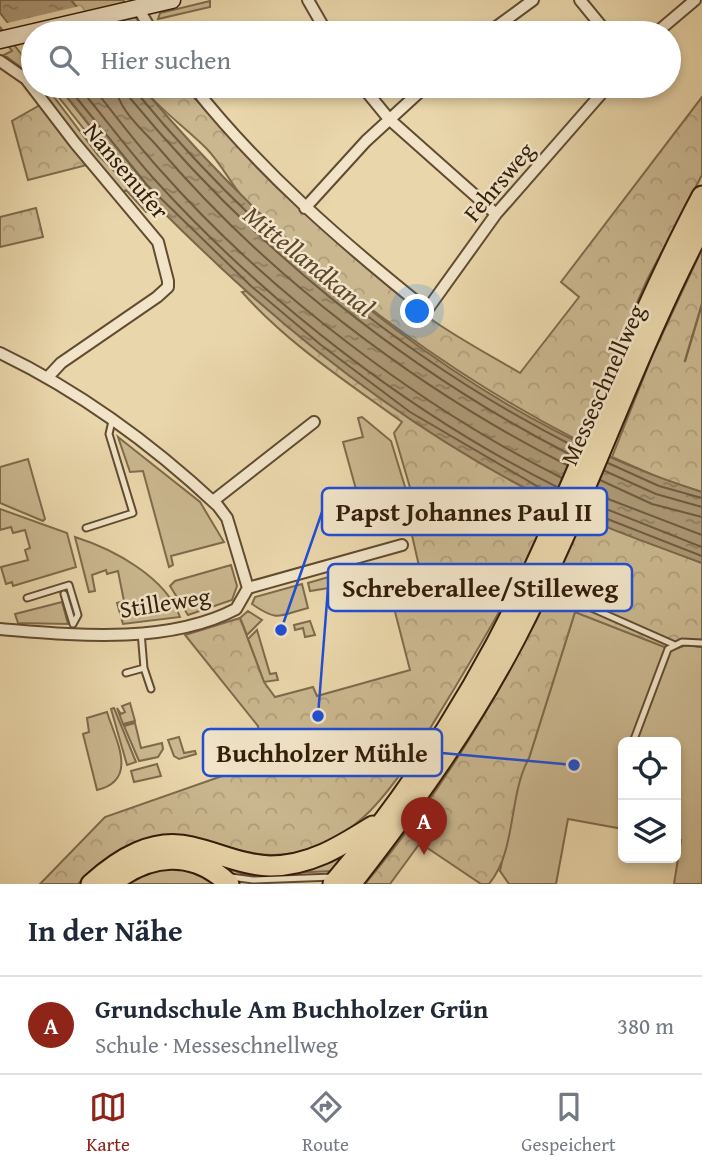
<!DOCTYPE html>
<html lang="de">
<head>
<meta charset="utf-8">
<style>
	body { margin:0; font-family:"Gentium Book Plus",serif; background:#f6f6f7; color:#1f2937 }
	.controls { position:absolute; right:21px; bottom:21px; display:grid; overflow:hidden; border-radius:10px; box-shadow:0 4px 10px #0003 }
	.controls button { width:63px; height:63px; display:grid; place-items:center; padding:0; border:0; border-bottom:2px solid #e0e1e3; background:#fff; color:#1f2937; font:35px sans-serif }
	.you { position:absolute; left:418px; top:312px; width:24px; height:24px; margin:-18px; border:5px solid #fff; border-radius:50%; background:#1a73e8; box-shadow:0 0 0 10px #1a73e833 }
	.badge { display:grid; place-items:center; width:46px; height:46px; border-radius:50%; background:#8f2418; color:#fff; font-size:23px; font-weight:700 }
	.pin { position:absolute; translate:-50% -58px; filter:drop-shadow(0 2px 4px #0008) }
	.pin::after { content:''; position:absolute; top:37px; width:24px; height:21px; background:inherit; clip-path:polygon(0 0,100% 0,50% 100%) }
	.list { margin:0; padding:0; list-style:none }
	h2 { display:flex; justify-content:space-between; align-items:center; height:91px; margin:0; padding:0 28px; font-size:30px }
	h2 small { font-size:23px; font-weight:400; color:#747a83 }
	.list li { display:grid; grid-template-columns:46px 1fr auto; gap:21px; align-items:center; box-sizing:border-box; height:98px; padding:0 28px; border-top:2px solid #e0e1e3 }
	.list b { display:block; font-size:26px; white-space:nowrap }
	.list p { margin:0; font-size:23px; white-space:nowrap; color:#747a83 }
	.list em { font-size:23px; font-style:normal; color:#747a83 }
	.icon { flex:none; width:38px; height:38px; fill:none; stroke:currentColor; stroke-width:2; stroke-linecap:round; stroke-linejoin:round }
	.map { position:relative; flex:none; width:702px; height:884px; overflow:hidden }
	.search { position:absolute; background:#fff; box-shadow:0 4px 10px #0003; left:21px; right:21px; top:21px; height:77px; display:flex; align-items:center; gap:18px; box-sizing:border-box; padding:0 24px; border-radius:38px; color:#747a83; font-size:26px }
	.sheet { height:189px; background:#fff }
	nav { display:flex; justify-content:space-around; align-items:center; box-sizing:border-box; height:98px; border-top:2px solid #e0e1e3; background:#fff; font-size:19px; color:#747a83 }
	nav a { display:grid; justify-items:center; gap:4px }
	nav .on { color:#8f2418 }
	.map>svg:first-child { display:block }
	.green { fill:#cab78f; stroke:#7f6a4c; stroke-width:2 }
	.park { fill:url(#park-crowns); stroke:#7f6a4c; stroke-width:2 }
	.water { fill:url(#water-ripples); stroke:#7b664a; stroke-width:2 }
	.pier { fill:#e9d6aa }
	.lines { fill:none; stroke-linecap:round; stroke-linejoin:round }
	.shore { stroke:#705a3f; stroke-width:2 }
	.stream { stroke:#7b664a; stroke-width:2.5 }
	.lane-casing { stroke:#614b32; stroke-width:9 }
	.street-casing { stroke:#614b32; stroke-width:14 }
	.secondary-casing { stroke:#341d0a; stroke-width:19 }
	.highway-casing { stroke:#341d0a; stroke-width:23 }
	.lane { stroke:#f1e4c8; stroke-width:5 }
	.street { stroke:#f1e4c8; stroke-width:10 }
	.secondary { stroke:#f1e4c8; stroke-width:16 }
	.highway { stroke:#e9d6aa; stroke-width:19 }
	.labels { text-anchor:middle; stroke-width:5; stroke-linejoin:round; paint-order:stroke }
	.street-label { font-size:24px; fill:#341d0a; stroke:#f1e4c8 }
	.water-label { font-size:26px; font-style:italic; fill:#5e482f; stroke:#f1e4c8 }
	.leader { fill:none; stroke:#1d4ed8; stroke-width:2.5 }
	.callout-dot { fill:#1d4ed8; stroke:#f1e4c8; stroke-width:2.5 }
	.callout { fill:#f1e4c8; stroke:#1d4ed8; stroke-width:2.5 }
	.callout-label { font-size:26px; text-anchor:middle; font-weight:bold; fill:#341d0a }
</style>
</head>
<body>
<div class="map">
<svg width="702" height="884" viewBox="0 0 702 884">
	<defs>
		<pattern id="park-crowns" width="20" height="18" patternUnits="userSpaceOnUse" patternTransform="scale(1.75)"><rect width="20" height="18" fill="#cab78f"/><path d="M2 6a3 3 0 1 1 6 0M12 15a3 3 0 1 1 6 0" fill="none" stroke="#ae9d7a"/></pattern>
		<pattern id="water-ripples" width="26" height="14" patternUnits="userSpaceOnUse" patternTransform="scale(1.75)"><rect width="26" height="14" fill="#ab9774"/><path d="M2 4q2-2 4 0t4 0M15 11q2-2 4 0t4 0" fill="none" stroke="#8c7b5d"/></pattern>
	</defs>
	<rect width="100%" height="100%" fill="#e9d6aa"/>
	<filter id="stains"><feTurbulence type="fractalNoise" baseFrequency=".00286" numOctaves="4"/><feColorMatrix values="0 0 0 0 .2 0 0 0 0 .09 0 0 0 0 .02 0 0 0 .5 -.17"/></filter>
	<radialGradient id="worn" r=".72"><stop offset=".6" stop-color="#630" stop-opacity="0"/><stop offset="1" stop-color="#630" stop-opacity=".3"/></radialGradient>
	<path class="green" d="M 210,1 L 210,7 L 158,19 L 160,13 Z
		M 0,27 L 33,69 L 33,76 L 4,55 L 12,51 L 0,35 Z
		M 36,86 L 54,97 L 98,155 L 152,208 L 146,212 L 126,190 L 120,194 Z
		M 362,417 L 391,441 L 410,503 L 403,505 L 404,510 L 354,524 L 347,496 L 357,493 L 343,442 L 363,437 L 358,418 Z
		M 118,437 L 200,502 L 224,542 L 171,556 L 173,565 L 169,567 L 143,471 L 130,472 Z
		M 28,459 L 45,519 L 43,521 L 0,503 L 0,467 Z
		M 0,509 L 67,533 L 76,567 L 13,586 L 12,582 L 6,584 L 1,567 L 28,560 L 25,550 L 30,548 L 25,530 L 13,533 L 11,527 L 0,530 Z
		M 75,537 C 113,549 166,577 180,617 L 123,624 L 117,603 L 124,601 L 118,571 L 107,574 L 106,570 L 92,575 L 95,591 L 89,592 Z
		M 231,565 L 237,586 L 232,600 L 188,615 L 170,586 L 175,581 Z
		M 332,576 L 335,587 L 310,591 L 308,583 Z
		M 302,584 L 308,608 C 279,615 279,623 252,604 L 255,597 Z
		M 62,602 L 68,624 L 18,623 L 15,614 Z
		M 248,611 L 262,620 L 247,635 L 240,618 Z
		M 575,612 L 672,650 L 686,645 L 702,647 L 702,884 L 674,884 L 681,840 L 676,838 L 676,742 L 623,742 L 623,829 L 568,819 L 556,884 L 509,884 L 500,871 L 520,773 L 529,758 Z
		M 310,621 L 315,635 L 305,637 L 303,628 L 295,630 L 294,625 Z
		M 257,630 L 270,674 L 276,673 L 278,680 L 264,682 L 248,639 Z
		M 130,703 L 135,721 L 123,724 L 117,708 L 121,714 L 125,712 L 122,706 Z
		M 114,708 L 136,762 L 127,765 L 111,709 Z
		M 107,712 C 116,741 139,780 97,790 L 83,734 L 89,732 L 87,718 Z
		M 135,723 L 141,748 L 162,743 L 163,749 L 158,757 L 139,761 L 124,726 Z
		M 179,737 L 184,753 L 195,751 L 196,754 L 179,759 L 174,756 L 168,740 Z
		M 157,764 L 161,776 L 134,782 L 131,771 Z
		M 349,850 L 332,871 L 248,875 L 213,865 Z
		M 187,867 L 219,884 L 122,884 L 150,868 Z"/>
	<path class="park" d="M 71,0 L 123,0 L 147,33 L 98,33 Z
		M 50,86 L 58,86 L 141,191 L 121,176 Z
		M 141,86 L 183,86 C 261,168 337,250 428,317 C 457,338 490,355 520,373 L 579,297 L 561,282 L 702,97 L 702,175 L 647,280 L 577,440 C 459,379 352,301 254,210 C 235,193 224,166 206,148 C 184,126 160,110 141,86 Z
		M 40,105 L 87,165 L 28,180 L 12,121 Z
		M 36,208 L 43,237 L 0,247 L 0,217 Z
		M 702,249 L 702,492 L 662,479 L 612,457 L 653,354 Z
		M 246,291 C 345,374 437,443 554,503 C 524,571 486,636 448,699 C 424,738 401,779 370,811 C 352,829 326,847 299,852 C 265,860 238,850 206,841 C 155,825 114,848 78,884 L 40,884 L 105,817 L 262,762 L 258,726 L 185,635 L 240,618 L 264,682 L 275,697 L 313,687 L 317,696 L 410,670 L 385,573 L 419,566 L 411,531 L 421,525 L 394,433 L 402,422 C 347,382 287,343 242,292 Z
		M 583,517 L 702,563 L 702,647 L 686,645 L 672,650 L 575,612 L 529,758 C 508,796 517,850 489,884 L 481,884 L 420,843 L 390,884 L 365,884 C 431,806 487,716 535,622 C 554,585 565,553 583,517 Z"/>
	<path class="water" d="M 0,0 L 71,0 L 98,33 L 33,33 L 33,55 L 0,13 Z
		M 58,86 L 141,86 C 287,259 482,423 702,492 L 702,563 C 654,545 606,529 560,506 C 435,445 321,361 220,267 C 193,241 165,216 141,188 C 112,155 86,120 58,86 Z"/>
	<path class="pier" d="M 80,6 L 101,31 L 33,33 L 33,47 L 24,49 L 3,24 Z"/>
	<g class="lines">
		<path class="shore" d="M 67,86 L 147,185 L 251,286 L 321,345 L 410,412 L 554,496
			M 78,86 C 104,117 128,150 155,180 C 266,302 410,414 557,487
			M 92,86 C 115,115 137,145 162,172 C 267,291 420,407 562,478
			M 116,86 C 117,109 143,130 157,146 C 265,274 418,390 567,465
			M 127,86 L 130,98 C 251,245 402,369 571,455
			M 136,86 L 137,93 C 257,239 406,361 575,447
			M 608,463 L 659,486 L 702,498
			M 605,471 L 656,494 L 702,507
			M 600,480 L 652,504 L 702,517
			M 595,494 L 702,535
			M 591,503 L 702,547
			M 587,511 L 702,556"/>
		<path class="stream" d="M 685,361 L 702,304"/>
		<defs>
			<path id="lane" d="M 86,528 L 133,513 L 109,434 L 112,421
				M 64,594 L 73,624
				M 27,598 L 69,585 L 78,615 L 73,624
				M 571,599 L 675,645
				M 144,668 L 151,689
				M 126,673 L 144,668 L 141,632
				M 633,742 L 668,649 L 682,642 L 702,643
				M 231,877 L 253,880 L 333,877"/>
			<path id="street" d="M 308,0 L 327,33
				M 580,0 L 607,33
				M 138,8 L 153,33
				M 488,33 L 533,0
				M 656,33 L 695,0
				M 0,61 L 26,79 L 75,143 L 158,242 L 168,281 L 168,287 L 157,297 L 61,363 L 48,377
				M 193,86 C 261,172 342,242 427,310 L 496,214 L 608,86
				M 362,86 L 389,119 L 496,214
				M 305,208 L 366,141 L 426,86
				M 0,353 C 79,391 154,446 218,506 L 227,518 L 248,588
				M 213,501 L 314,422
				M 248,588 L 402,545
				M 0,629 C 74,635 167,645 236,609 L 248,588"/>
			<path id="secondary" d="M 0,40 L 172,0"/>
			<path id="highway" d="M 91,884 C 119,859 153,837 192,847 C 219,853 242,865 270,866 C 310,866 341,846 373,826
				M 111,884 C 149,853 193,849 229,884
				M 333,884 C 420,782 491,665 545,544 C 597,428 642,309 702,196
				M 351,884 C 412,806 470,725 516,637 C 585,504 632,359 702,226"/>
		</defs>
		<use href="#lane" class="lane-casing"/>
		<use href="#street" class="street-casing"/>
		<use href="#secondary" class="secondary-casing"/>
		<use href="#highway" class="highway-casing"/>
		<use href="#lane" class="lane"/>
		<use href="#street" class="street"/>
		<use href="#secondary" class="secondary"/>
		<use href="#highway" class="highway"/>
	</g>
	<g class="labels">
		<g class="street-label">
			<text transform="translate(126 171) rotate(50)" y="8">Nansenufer</text>
			<text transform="translate(499 182) rotate(-50)" y="8">Fehrsweg</text>
			<text transform="translate(603 385) rotate(-66)" y="8">Messeschnellweg</text>
			<text transform="translate(165 603) rotate(-9)" y="8">Stilleweg</text>
		</g>
		<g class="water-label">
			<text transform="translate(309 261) rotate(39)" y="9">Mittellandkanal</text>
		</g>
	</g>
	<path class="leader" d="M281 630L322 512M318 716L328 588M574 765L442 753"/>
	<g class="callout-dot">
		<circle cx="281" cy="630" r="7"/>
		<circle cx="318" cy="716" r="7"/>
		<circle cx="574" cy="765" r="7"/>
	</g>
	<g class="callout">
		<rect x="322" y="488" width="285" height="47" rx="7"/>
		<rect x="328" y="564" width="304" height="47" rx="7"/>
		<rect x="203" y="729" width="239" height="47" rx="7"/>
	</g>
	<g class="callout-label">
		<text x="464" y="521">Papst Johannes Paul II</text>
		<text x="480" y="597">Schreberallee/Stilleweg</text>
		<text x="322" y="762">Buchholzer Mühle</text>
	</g>
	<rect width="100%" height="100%" filter="url(#stains)"/>
	<rect width="100%" height="100%" fill="url(#worn)"/>
</svg>
<div class="controls">
<button><svg class="icon" aria-label="locate" viewBox="0 0 24 24"><circle cx="12" cy="12" r="6"/><path d="M12 2v4M12 18v4M2 12h4M18 12h4"/></svg></button>
<button><svg class="icon" aria-label="layers" viewBox="0 0 24 24"><path d="M12 4l9 5-9 5-9-5zM3 14l9 5 9-5"/></svg></button>
</div>
<div class="you"></div>
<div class="pin badge" style="left:424px;top:855px">A</div>
<div class="search"><svg class="icon" aria-label="search" viewBox="0 0 24 24"><circle cx="10" cy="10" r="6"/><path d="M15 15l6 6"/></svg>Hier suchen</div>
</div>
<section class="sheet">
<h2>In der Nähe<small></small></h2>
<ul class="list">
<li><span class="badge">A</span><div><b>Grundschule Am Buchholzer Grün</b><p>Schule · Messeschnellweg</p></div><em>380 m</em></li>
</ul>
</section>
<nav>
<a class="on"><svg class="icon" aria-label="map" viewBox="0 0 24 24"><path d="M3 6l6-2 6 2 6-2v14l-6 2-6-2-6 2zM9 4v14M15 6v14"/></svg>Karte</a>
<a><svg class="icon" aria-label="directions" viewBox="0 0 24 24"><path d="M12 3l9 9-9 9-9-9zM9 14v-3h6M13 9l2 2-2 2"/></svg>Route</a>
<a><svg class="icon" aria-label="saved" viewBox="0 0 24 24"><path d="M7 4h10v16l-5-4-5 4z"/></svg>Gespeichert</a>
</nav>
</body>
</html>
